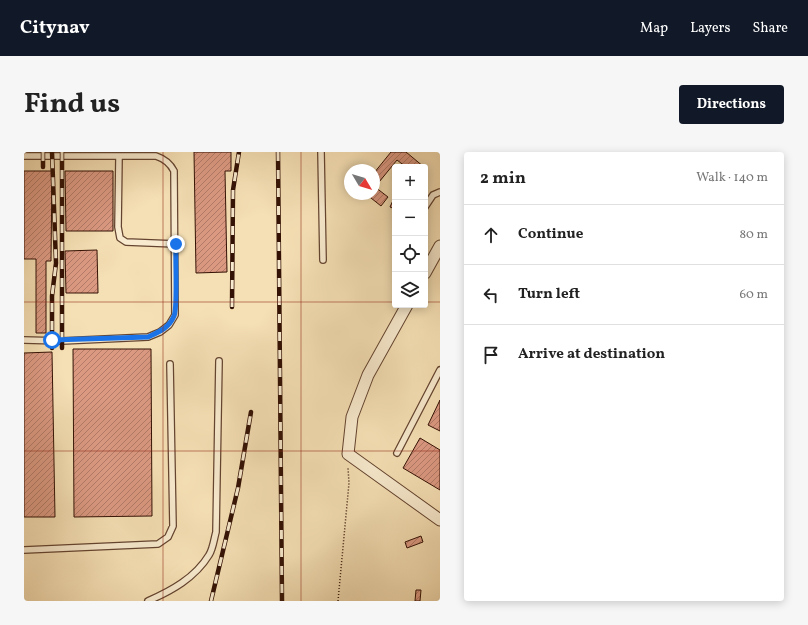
<!DOCTYPE html>
<html lang="en">
<head>
<meta charset="utf-8">
<style>
	body { margin:0; font-family:Vollkorn,serif; background:#f6f6f6; color:#222 }
	.controls { position:absolute; right:12px; top:12px; display:grid; overflow:hidden; border-radius:4px; box-shadow:0 2px 10px #0003 }
	.controls button { width:36px; height:36px; display:grid; place-items:center; padding:0; border:0; border-bottom:1px solid #e0e0e0; background:#fff; color:#222; font:20px sans-serif }
	.compass { position:absolute; left:320px; top:12px; width:36px; height:36px; border-radius:50%; background:#fff; box-shadow:0 2px 10px #0003; rotate:128deg }
	.stop { position:absolute; width:12px; height:12px; margin:-9px; border:3px solid #1a73e8; border-radius:50%; background:#fff }
	.stop.end { background:#1a73e8; border-color:#fff; box-shadow:0 1px 4px #0008 }
	.list { margin:0; padding:0; list-style:none }
	h2 { display:flex; justify-content:space-between; align-items:center; height:52px; margin:0; padding:0 16px; font-size:17px }
	h2 small { font-size:13px; font-weight:400; color:#767676 }
	.list li { display:grid; grid-template-columns:26px 1fr auto; gap:12px; align-items:center; box-sizing:border-box; height:60px; padding:0 16px; border-top:1px solid #e0e0e0 }
	.list b { display:block; font-size:15px; white-space:nowrap }
	.list em { font-size:13px; font-style:normal; color:#767676 }
	.icon { flex:none; width:22px; height:22px; fill:none; stroke:currentColor; stroke-width:2; stroke-linecap:round; stroke-linejoin:round }
	.map { position:relative; flex:none; width:416px; height:449px; overflow:hidden; border-radius:4px }
	header { display:flex; align-items:center; gap:24px; box-sizing:border-box; height:56px; padding:0 20px; background:#111827; color:#fff }
	header strong { font-size:19px }
	nav { display:flex; gap:22px; margin-inline-start:auto; font-size:14px }
	.intro { display:flex; align-items:center; justify-content:space-between; box-sizing:border-box; height:96px; padding:0 24px }
	h1 { margin:0; font-size:28px }
	.button { padding:10px 18px; border-radius:4px; background:#111827; color:#fff; font-size:14px; font-weight:700 }
	main { display:flex; gap:24px; padding:0 24px }
	aside { flex:1; background:#fff; border-radius:4px; box-shadow:0 2px 10px #0003 }
	.map>svg:first-child { display:block }
	.building { fill:url(#building-hatch); stroke:#331104 }
	.lines { fill:none; stroke-linecap:round; stroke-linejoin:round }
	.service-casing { stroke:#644430; stroke-width:8 }
	.minor-casing { stroke:#644430; stroke-width:13 }
	.path { stroke:#331104; stroke-width:1.5; stroke-dasharray:1 2; stroke-linecap:butt }
	.service { stroke:#f8eace; stroke-width:5.5 }
	.minor { stroke:#f8eace; stroke-width:11 }
	.rail-casing { stroke:#331104; stroke-width:4.5 }
	.rail { stroke:#f8eace; stroke-width:3; stroke-dasharray:9; stroke-linecap:butt }
	.route { stroke:#1a73e8; stroke-width:5 }
	.grid { fill:none; stroke:#8f2418; stroke-width:1; stroke-opacity:0.55 }
</style>
</head>
<body>
<header>
<strong>Citynav</strong>
<nav><a>Map</a><a>Layers</a><a>Share</a></nav>
</header>
<div class="intro"><h1>Find us</h1><a class="button">Directions</a></div>
<main>
<div class="map">
<svg width="416" height="449" viewBox="0 0 416 449">
	<defs>
		<pattern id="building-hatch" width="6" height="6" patternUnits="userSpaceOnUse"><rect width="6" height="6" fill="#db9982"/><path d="M-1 1l2-2M0 6l6-6M5 7l2-2" fill="none" stroke="#b27b68"/></pattern>
	</defs>
	<rect width="100%" height="100%" fill="#f5dfb4"/>
	<filter id="stains"><feTurbulence type="fractalNoise" baseFrequency=".005" numOctaves="4"/><feColorMatrix values="0 0 0 0 .2 0 0 0 0 .09 0 0 0 0 .02 0 0 0 .5 -.17"/></filter>
	<radialGradient id="worn" r=".72"><stop offset=".6" stop-color="#630" stop-opacity="0"/><stop offset="1" stop-color="#630" stop-opacity=".3"/></radialGradient>
	<path class="building" d="M 170,0 L 207,0 L 207,19 L 201,19 L 203,120 L 172,121 Z
		M 367,0 L 382,0 L 400,15 L 382,15 L 373,8 L 351,35 L 364,45 L 357,54 L 342,42 L 350,42 L 350,21 Z
		M 0,19 L 28,19 L 27,109 L 22,109 L 22,181 L 12,181 L 12,107 L 0,107 Z
		M 41,19 L 89,19 L 89,79 L 42,79 Z
		M 371,44 L 371,57 L 366,55 Z
		M 73,98 L 74,141 L 42,141 L 41,99 Z
		M 49,197 L 127,197 L 128,364 L 50,365 Z
		M 28,200 L 31,365 L 0,365 L 0,201 Z
		M 416,248 L 416,279 L 404,273 Z
		M 396,286 L 416,298 L 416,338 L 379,316 Z
		M 397,384 L 399,390 L 383,396 L 381,390 Z
		M 392,438 L 397,438 L 396,449 L 391,449 Z"/>
	<g class="lines">
		<defs>
			<path id="service" d="M 297,0 L 299,108
				M 0,4 L 132,4 C 141,7 146,11 150,19 L 151,163 L 145,173 L 136,180 L 124,185 L 38,189 L 0,188
				M 95,5 L 94,75 L 96,86 L 102,90 L 152,92
				M 401,55 L 409,43 L 416,40
				M 373,301 L 416,218
				M 0,398 L 134,392 L 144,385 L 149,374 L 146,212
				M 124,449 C 147,439 171,426 185,403 C 189,397 190,387 192,380 L 195,209"/>
			<path id="minor" d="M 401,121 L 416,94
				M 383,153 L 344,223 L 328,265 L 324,302 L 416,368"/>
		</defs>
		<use href="#service" class="service-casing"/>
		<use href="#minor" class="minor-casing"/>
		<path class="path" d="M 314,449 L 325,331 L 324,316"/>
		<use href="#service" class="service"/>
		<use href="#minor" class="minor"/>
		<defs>
			<path id="rail" d="M 19,0 L 19,15
				M 38,0 L 38,196
				M 254,0 L 258,449
				M 208,155 L 209,38 L 215,0
				M 28,196 L 28,144 L 32,111 L 28,0
				M 187,449 L 214,336 L 227,260"/>
		</defs>
		<use href="#rail" class="rail-casing"/>
		<use href="#rail" class="rail"/>
	</g>
	<g class="lines">
		<path class="route" d="M 28,188 L 124,185 C 135,180 145,176 150,164 C 154,156 151,105 152,92"/>
	</g>
	<path class="grid" d="M 139,0 L 139,449M 277,0 L 277,449M 0,150 L 371,150M 401,150 L 416,150M 0,299 L 416,299"/>
	<rect width="100%" height="100%" filter="url(#stains)"/>
	<rect width="100%" height="100%" fill="url(#worn)"/>
</svg>
<div class="controls">
<button>+</button>
<button>−</button>
<button><svg class="icon" aria-label="locate" viewBox="0 0 24 24"><circle cx="12" cy="12" r="6"/><path d="M12 2v4M12 18v4M2 12h4M18 12h4"/></svg></button>
<button><svg class="icon" aria-label="layers" viewBox="0 0 24 24"><path d="M12 4l9 5-9 5-9-5zM3 14l9 5 9-5"/></svg></button>
</div>
<svg class="compass" viewBox="-18 -18 36 36"><path d="M0-13l5 13h-10z" fill="#e53935"/><path d="M0 13l5-13h-10z" fill="#767676"/></svg>
<div class="stop" style="left:28px;top:188px"></div>
<div class="stop end" style="left:152px;top:92px"></div>
</div>
<aside>
<h2>2 min<small>Walk · 140 m</small></h2>
<ul class="list">
<li><svg class="icon" aria-label="ahead" viewBox="0 0 24 24"><path d="M12 20V5M6 11l6-6 6 6"/></svg><div><b>Continue</b></div><em>80 m</em></li>
<li><svg class="icon" aria-label="left" viewBox="0 0 24 24"><path d="M17 20v-9H6M10 6l-5 5 5 5"/></svg><div><b>Turn left</b></div><em>60 m</em></li>
<li><svg class="icon" aria-label="arrive" viewBox="0 0 24 24"><path d="M6 21V4h12l-3 4 3 4H6"/></svg><div><b>Arrive at destination</b></div></li>
</ul>
</aside>
</main>
</body>
</html>
